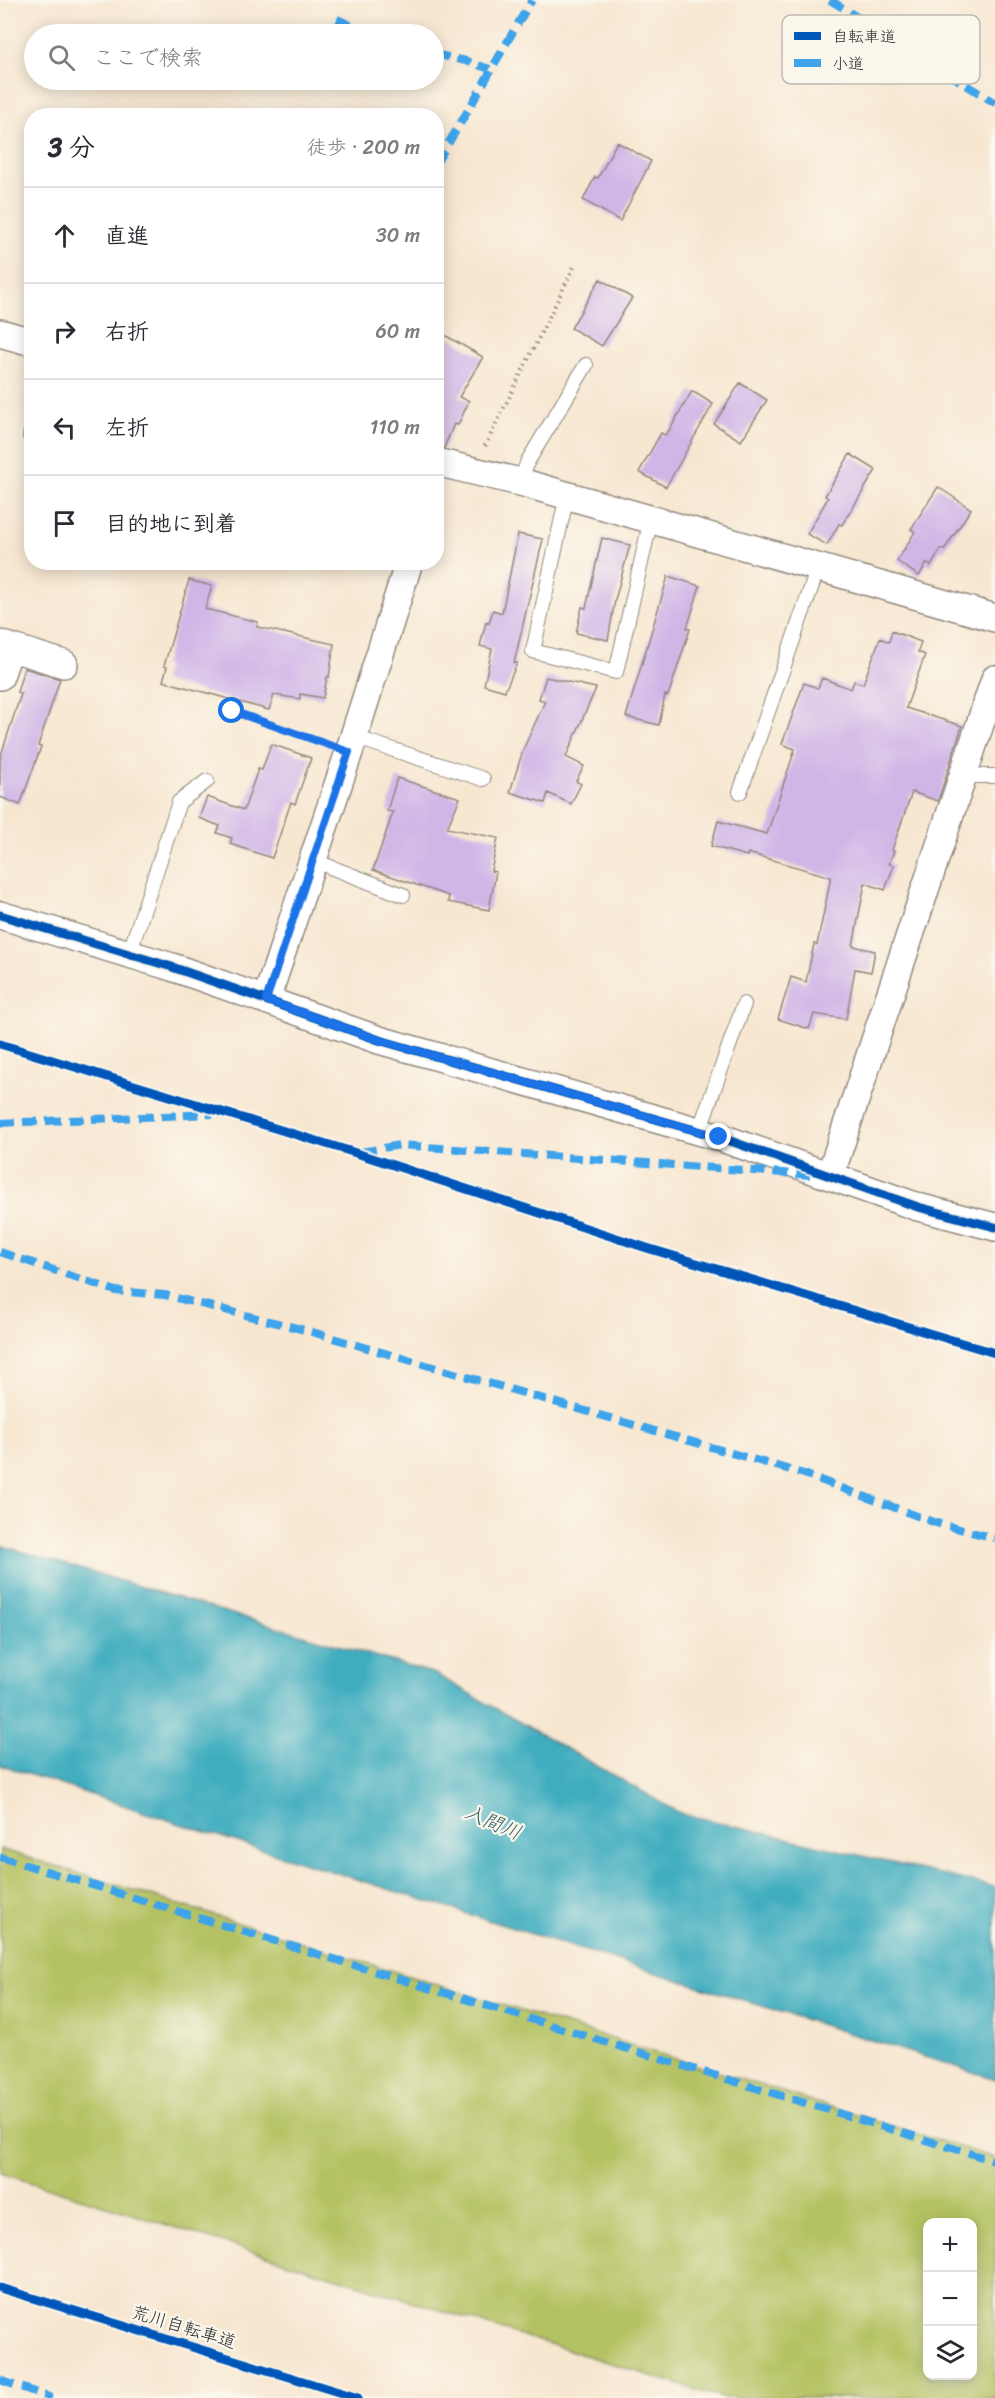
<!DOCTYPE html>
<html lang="ja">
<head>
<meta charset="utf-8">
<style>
	body { margin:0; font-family:Sriracha,"Klee One",sans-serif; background:#f2f2f3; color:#2b2b33 }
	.controls { position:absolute; right:18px; bottom:18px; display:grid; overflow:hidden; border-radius:12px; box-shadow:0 3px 15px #0003 }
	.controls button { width:54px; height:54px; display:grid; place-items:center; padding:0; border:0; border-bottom:2px solid #e1e1e2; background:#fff; color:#2b2b33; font:30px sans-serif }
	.stop { position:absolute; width:18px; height:18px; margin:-14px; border:4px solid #1a73e8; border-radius:50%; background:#fff }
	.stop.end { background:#1a73e8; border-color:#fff; box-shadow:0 2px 6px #0008 }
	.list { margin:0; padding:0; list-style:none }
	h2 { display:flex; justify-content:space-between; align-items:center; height:78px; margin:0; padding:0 24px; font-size:26px }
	h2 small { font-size:20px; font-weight:400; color:#7c7c81 }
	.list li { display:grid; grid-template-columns:39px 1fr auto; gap:18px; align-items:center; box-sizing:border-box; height:96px; padding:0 24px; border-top:2px solid #e1e1e2 }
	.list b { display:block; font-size:22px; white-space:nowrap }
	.list em { font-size:20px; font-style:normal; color:#7c7c81 }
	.icon { flex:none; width:33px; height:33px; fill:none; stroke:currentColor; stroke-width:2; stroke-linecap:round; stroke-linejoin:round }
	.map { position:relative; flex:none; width:995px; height:2398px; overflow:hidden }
	.search { position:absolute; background:#fff; box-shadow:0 3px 15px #0003; left:24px; top:24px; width:420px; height:66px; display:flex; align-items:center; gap:15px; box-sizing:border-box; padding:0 21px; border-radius:33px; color:#7c7c81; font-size:22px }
	.panel { position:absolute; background:#fff; box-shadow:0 3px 15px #0003; left:24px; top:108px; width:420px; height:462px; border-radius:24px }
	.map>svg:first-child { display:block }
	.green { fill:#b5c264; stroke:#707648; stroke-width:1.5; fill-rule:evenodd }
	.water { fill:#40adbf; stroke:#366c75; stroke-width:1.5 }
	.building { fill:#d0b6e7 }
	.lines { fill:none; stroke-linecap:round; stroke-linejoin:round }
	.service-casing { stroke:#91897e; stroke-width:16 }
	.minor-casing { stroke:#91897e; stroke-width:30 }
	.path { stroke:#91897e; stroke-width:4; stroke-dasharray:1.5 4.5; stroke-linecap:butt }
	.service { stroke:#fff; stroke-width:14 }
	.minor { stroke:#fff; stroke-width:27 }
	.quiet { stroke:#3ea3eb; stroke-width:8; stroke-dasharray:15 8; stroke-linecap:butt }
	.cycleway-casing { stroke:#fbf7ec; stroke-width:13 }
	.cycleway { stroke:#0057b8; stroke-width:9 }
	.route { stroke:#1a73e8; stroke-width:8 }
	.labels { text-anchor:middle; stroke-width:4.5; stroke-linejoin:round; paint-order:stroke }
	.street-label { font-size:18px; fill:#2b2b2b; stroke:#fbf7ec }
	.water-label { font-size:20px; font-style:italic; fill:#335f66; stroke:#fbf7ec }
	.key { fill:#fbf7ec; stroke:#bdbab2; stroke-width:1.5 }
	.key-label { font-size:16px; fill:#2b2b2b }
</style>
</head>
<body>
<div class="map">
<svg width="995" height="2398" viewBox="0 0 995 2398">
	<rect width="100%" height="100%" fill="#fbf7ec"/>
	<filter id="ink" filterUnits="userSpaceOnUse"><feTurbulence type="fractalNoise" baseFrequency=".0167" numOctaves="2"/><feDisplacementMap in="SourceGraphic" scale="12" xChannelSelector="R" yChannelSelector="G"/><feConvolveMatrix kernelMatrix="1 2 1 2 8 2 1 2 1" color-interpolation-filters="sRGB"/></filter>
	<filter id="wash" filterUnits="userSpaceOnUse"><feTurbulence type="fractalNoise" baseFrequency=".008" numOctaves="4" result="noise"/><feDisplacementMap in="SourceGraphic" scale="24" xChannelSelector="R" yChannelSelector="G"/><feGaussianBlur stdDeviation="1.35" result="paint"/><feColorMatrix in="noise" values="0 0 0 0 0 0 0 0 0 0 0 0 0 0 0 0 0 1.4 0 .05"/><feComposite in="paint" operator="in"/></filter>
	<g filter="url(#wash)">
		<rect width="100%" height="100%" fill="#f7e7d1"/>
		<path class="green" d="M 0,1849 L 995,2158 L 995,2398 L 722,2398 L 0,2173 ZM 928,2222 L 972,2222 L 972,2376 L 928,2376 Z"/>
		<path class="water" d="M 0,1545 L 435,1674 L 680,1813 L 995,1887 L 995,2079 L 196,1829 L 0,1765 Z"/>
		<g id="blocks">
			<path class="building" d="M 617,142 L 651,161 L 620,221 L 583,200 L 595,177 L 598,178 Z
				M 600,279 L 632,298 L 602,346 L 571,328 Z
				M 436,330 L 483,357 L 459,397 L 469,401 L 458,425 L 454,424 L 444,448 L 436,447 Z
				M 740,383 L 767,400 L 741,441 L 714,424 Z
				M 692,391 L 713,404 L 666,487 L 639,472 L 661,433 L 665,435 L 670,429 Z
				M 850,454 L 876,470 L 842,525 L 839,524 L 827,545 L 807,534 L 828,498 L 825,496 Z
				M 938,487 L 971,509 L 944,550 L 941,549 L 931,566 L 927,563 L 919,576 L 897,561 L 915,532 L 911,529 Z
				M 518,534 L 543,539 L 514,663 L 517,663 L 505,691 L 484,685 L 492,649 L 480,646 L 486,622 L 489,623 L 493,610 L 502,613 Z
				M 602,538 L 630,545 L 615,600 L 608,640 L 576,633 L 582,607 L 586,608 Z
				M 668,576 L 700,586 L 687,628 L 690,629 L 668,696 L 665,695 L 659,725 L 626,717 Z
				M 189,580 L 212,586 L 205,609 L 258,622 L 257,627 L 334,644 L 329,677 L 327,677 L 323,698 L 300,694 L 300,699 L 274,695 L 269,710 L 163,681 L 167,667 L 164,666 Z
				M 892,631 L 921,642 L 918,652 L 925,655 L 906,708 L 962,726 L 938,801 L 912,792 L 892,850 L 894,851 L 889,864 L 894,865 L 885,890 L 865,883 L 853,946 L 875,951 L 871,972 L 855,969 L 846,1019 L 814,1014 L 809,1029 L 778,1019 L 791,977 L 806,982 L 814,944 L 817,945 L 831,877 L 748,853 L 747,856 L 711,846 L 718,821 L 767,834 L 795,749 L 782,744 L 804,683 L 818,688 L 822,678 L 851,689 L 854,681 L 863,684 L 880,638 L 889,642 Z
				M 24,668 L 60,679 L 38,746 L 41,747 L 20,805 L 0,797 L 0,758 L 21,694 L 17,692 Z
				M 546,677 L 596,688 L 566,757 L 584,766 L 576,781 L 581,784 L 571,804 L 548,793 L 545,803 L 510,792 L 523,750 L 545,701 L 539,699 Z
				M 271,744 L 311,758 L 295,804 L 291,802 L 272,858 L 230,844 L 232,838 L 217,833 L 220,826 L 199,818 L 207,797 L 244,810 L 258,769 L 262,770 Z
				M 397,778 L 460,798 L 447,828 L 498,838 L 491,871 L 496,872 L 489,910 L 448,902 L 449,896 L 373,870 L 393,812 L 387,811 Z"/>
		</g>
	</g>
	<g filter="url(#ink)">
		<use href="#blocks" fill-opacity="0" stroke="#91897e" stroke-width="1.5"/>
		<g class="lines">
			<defs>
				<path id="service" d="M 32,429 L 30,436 L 32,436
					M 520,482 L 528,461 L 586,365
					M 567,495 L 533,651 L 616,672 L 651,519
					M 354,737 L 483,779
					M 963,776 L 995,776
					M 740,792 L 818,568
					M 312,860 L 403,895
					M 129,954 L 179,802 L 207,781
					M 699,1131 L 744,1004"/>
				<path id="minor" d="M 0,333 L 32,342
					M 436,462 L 520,482 L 995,618
					M 0,644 L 64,664
					M 0,676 L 10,647
					M 0,915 L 172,967 L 379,1040 L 719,1137 L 918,1207 L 995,1227
					M 266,1000 L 349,752 L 409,562
					M 830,1176 L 995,679"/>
			</defs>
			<use href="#service" class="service-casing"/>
			<use href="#minor" class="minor-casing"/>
			<path class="path" d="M 485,446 L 574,267
				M 232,711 L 323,742"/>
			<use href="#service" class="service"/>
			<use href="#minor" class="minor"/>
			<path class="quiet" d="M 830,0 L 995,103
				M 337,19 L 370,34
				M 434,54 L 466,61 L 490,69
				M 436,163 C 470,110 499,54 532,0
				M 0,1123 L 213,1114
				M 361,1152 L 400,1145 L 810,1175
				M 0,1252 L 116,1291 L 165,1295 L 305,1330 L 804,1474 L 936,1523 L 995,1538
				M 0,1857 L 995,2161
				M 0,2380 L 52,2398"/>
			<defs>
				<path id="cycleway" d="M 0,915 L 172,967 L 379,1040 L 719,1137 L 918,1207 L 995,1227
					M 0,1044 L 356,1153 L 647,1248 L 995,1353
					M 0,2288 L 358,2398"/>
			</defs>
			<use href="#cycleway" class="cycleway-casing"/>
			<use href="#cycleway" class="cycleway"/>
		</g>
	</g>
	<g class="lines" filter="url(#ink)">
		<path class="route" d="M 232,711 L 349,752 L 266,1000 L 379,1040 L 719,1137"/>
	</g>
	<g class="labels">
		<g class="street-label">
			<text transform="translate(184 2327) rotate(17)" y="6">荒川自転車道</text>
		</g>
		<g class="water-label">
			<text transform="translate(493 1822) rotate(23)" y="7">入間川</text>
		</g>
	</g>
	<rect x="782" y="15" width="198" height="69" rx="9" class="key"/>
	<rect x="794" y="32" width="27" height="8" fill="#0057b8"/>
	<rect x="794" y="59" width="27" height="8" fill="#3ea3eb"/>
	<g class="key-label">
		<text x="832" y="42">自転車道</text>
		<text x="832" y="69">小道</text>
	</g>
</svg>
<div class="controls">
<button>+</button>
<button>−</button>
<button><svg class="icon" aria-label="layers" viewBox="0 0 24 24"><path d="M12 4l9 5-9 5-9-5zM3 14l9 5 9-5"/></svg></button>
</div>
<div class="stop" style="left:232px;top:711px"></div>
<div class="stop end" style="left:719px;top:1137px"></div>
<div class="search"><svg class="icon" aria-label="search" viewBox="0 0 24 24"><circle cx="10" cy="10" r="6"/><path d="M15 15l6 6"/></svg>ここで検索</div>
<section class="panel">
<h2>3 分<small>徒歩 · 200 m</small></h2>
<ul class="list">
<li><svg class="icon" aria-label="ahead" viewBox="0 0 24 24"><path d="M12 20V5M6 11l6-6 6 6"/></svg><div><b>直進</b></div><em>30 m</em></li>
<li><svg class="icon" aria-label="right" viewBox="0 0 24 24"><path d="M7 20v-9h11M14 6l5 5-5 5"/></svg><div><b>右折</b></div><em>60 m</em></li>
<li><svg class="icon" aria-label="left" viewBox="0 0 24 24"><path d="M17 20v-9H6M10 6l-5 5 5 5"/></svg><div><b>左折</b></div><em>110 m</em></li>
<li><svg class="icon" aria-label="arrive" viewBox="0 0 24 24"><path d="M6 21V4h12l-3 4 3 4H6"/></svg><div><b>目的地に到着</b></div></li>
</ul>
</section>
</div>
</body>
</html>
